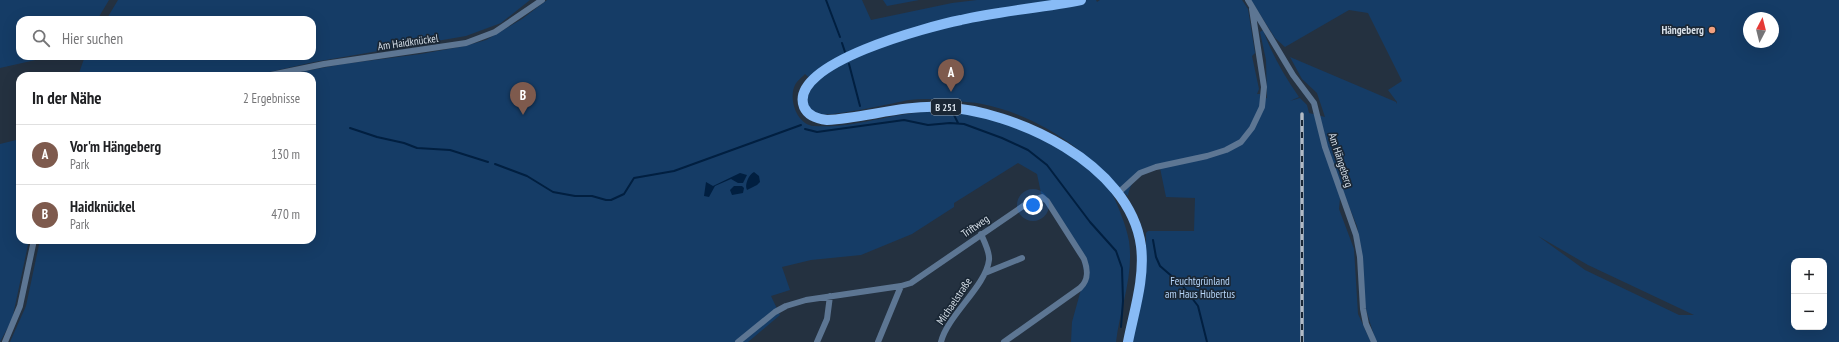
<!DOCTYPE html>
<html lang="de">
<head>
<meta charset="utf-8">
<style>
	body { margin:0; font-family:"PT Sans Narrow",sans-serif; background:#f6f6f6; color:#202124 }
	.controls { position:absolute; right:12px; bottom:12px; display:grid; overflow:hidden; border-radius:8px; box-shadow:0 4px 16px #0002 }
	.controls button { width:36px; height:36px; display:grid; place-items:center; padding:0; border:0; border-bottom:1px solid #e0e0e0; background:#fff; color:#202124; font:20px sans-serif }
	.compass { position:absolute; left:1743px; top:12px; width:36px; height:36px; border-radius:50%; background:#fff; box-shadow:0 4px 16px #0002; rotate:7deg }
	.you { position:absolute; left:1033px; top:205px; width:14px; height:14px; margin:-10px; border:3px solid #fff; border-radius:50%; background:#1a73e8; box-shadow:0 0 0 6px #1a73e833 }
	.badge { display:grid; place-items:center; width:26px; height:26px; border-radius:50%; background:#7e5a4d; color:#fff; font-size:13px; font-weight:700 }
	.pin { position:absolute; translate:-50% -33px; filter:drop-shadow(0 1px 2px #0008) }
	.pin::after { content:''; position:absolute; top:21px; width:14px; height:12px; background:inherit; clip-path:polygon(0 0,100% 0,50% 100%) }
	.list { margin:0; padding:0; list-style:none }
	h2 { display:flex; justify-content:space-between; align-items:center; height:52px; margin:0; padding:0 16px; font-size:17px }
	h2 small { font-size:13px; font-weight:400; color:#757577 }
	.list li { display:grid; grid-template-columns:26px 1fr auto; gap:12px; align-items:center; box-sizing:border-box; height:60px; padding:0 16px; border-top:1px solid #e0e0e0 }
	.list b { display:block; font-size:15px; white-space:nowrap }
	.list p { margin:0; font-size:13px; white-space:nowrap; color:#757577 }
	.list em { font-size:13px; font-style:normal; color:#757577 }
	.icon { flex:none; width:22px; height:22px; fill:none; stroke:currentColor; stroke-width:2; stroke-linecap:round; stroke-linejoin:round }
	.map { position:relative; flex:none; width:1839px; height:342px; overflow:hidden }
	.search { position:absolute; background:#fff; box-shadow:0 4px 16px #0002; left:16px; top:16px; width:300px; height:44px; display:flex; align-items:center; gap:10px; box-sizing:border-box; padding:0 14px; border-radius:12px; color:#757577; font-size:15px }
	.panel { position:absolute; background:#fff; box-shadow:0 4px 16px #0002; left:16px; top:72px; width:300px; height:172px; border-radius:12px }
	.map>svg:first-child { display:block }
	.green { fill:#153c66; fill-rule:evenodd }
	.water { fill:#011f40 }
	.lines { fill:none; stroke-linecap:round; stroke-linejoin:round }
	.stream { stroke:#011f40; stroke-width:2 }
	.street { stroke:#5d7693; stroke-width:6 }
	.primary { stroke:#88bbf6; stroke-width:10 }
	.rail-casing { stroke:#b1bac5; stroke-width:3.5 }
	.rail { stroke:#1a2735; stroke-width:2; stroke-dasharray:6; stroke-linecap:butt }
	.poi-dot { fill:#f2a07f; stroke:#1a2735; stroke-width:1.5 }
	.labels { text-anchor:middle; stroke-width:3.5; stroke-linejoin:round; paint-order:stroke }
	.shield { fill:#1a2735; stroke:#9ea8b2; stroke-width:1 }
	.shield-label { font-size:10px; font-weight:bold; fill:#d6dfe8 }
	.poi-label { font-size:11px; font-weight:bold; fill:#d6dfe8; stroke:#1a2735; text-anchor:end }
	.street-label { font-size:11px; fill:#d6dfe8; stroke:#1a2735 }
	.park-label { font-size:11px; fill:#b7d6fa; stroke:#1a2735 }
</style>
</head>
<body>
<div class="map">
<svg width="1839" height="342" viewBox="0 0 1839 342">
	<rect width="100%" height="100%" fill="#243140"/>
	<path class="green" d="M 0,0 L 109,0 L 97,20 L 20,20 L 20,56 L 53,56 L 0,68 Z
		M 118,0 L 530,0 L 501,23 L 466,36 L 314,62 L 252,76 L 78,76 L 85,56 L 312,56 L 312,20 L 106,20 Z
		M 547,0 L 862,0 L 871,20 L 952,3 L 977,0 L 1096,0 L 1097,2 L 1100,0 L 1242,0 L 1248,9 L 1255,53 L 1252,56 L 1259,89 L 1257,94 L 1260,94 L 1260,99 L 1267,98 L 1266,60 L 1260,32 L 1263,30 C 1272,55 1284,75 1299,97 L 1290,101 L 1300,98 L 1307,105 L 1309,113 L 1325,117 L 1317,93 L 1302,79 L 1290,57 L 1396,102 L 1397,104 L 1397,102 L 1388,90 L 1402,81 L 1368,13 L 1349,10 L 1285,47 L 1275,38 L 1251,0 L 1839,0 L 1839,342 L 1376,342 L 1364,303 L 1362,256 L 1357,226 L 1341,187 L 1339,209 L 1354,249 L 1358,314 L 1371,342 L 1132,342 L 1146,265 L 1146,233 L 1148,231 L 1194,231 L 1195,198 L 1166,197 L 1160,168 C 1144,173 1131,177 1128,196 C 1109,181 1094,162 1075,147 C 1049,127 1014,110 982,104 C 973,102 964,102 955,101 C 940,99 924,98 909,100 C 893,103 832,117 820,114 C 801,108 807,95 815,83 L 805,74 C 802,77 797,81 795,85 C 788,99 797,125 814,126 C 855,129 897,111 939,111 C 960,111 985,115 1005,122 C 1037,133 1090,163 1110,190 C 1117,202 1127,228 1129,241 C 1134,276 1120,308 1116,342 L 1071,342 L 1072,322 L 1085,275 L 1082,261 L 1049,205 L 1041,193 L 1037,174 L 1018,163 L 954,203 L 954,207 L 912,234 L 861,255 L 811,260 L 782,267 L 790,290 L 771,296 L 780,315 L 748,342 L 10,342 L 26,306 L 40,240 L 312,240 L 312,76 L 279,76 L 343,64 L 421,54 L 465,46 L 486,40 L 522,19 ZM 1749,18 L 1773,18 L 1773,42 L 1749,42 ZM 1538,236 L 1588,265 L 1694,315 L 1679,315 L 1585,270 ZM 1794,261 L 1824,261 L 1824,327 L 1794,327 Z
		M 883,0 L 919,0 L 887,6 Z
		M 20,139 L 20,240 L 29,240 L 12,320 L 0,342 L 0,144 Z"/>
	<path class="water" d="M 754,172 L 759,176 L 760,182 L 757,185 L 747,190 C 744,185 749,174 754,172 Z
		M 740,173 L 747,175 L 743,183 L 738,183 L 731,179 L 715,186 L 709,197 L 704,196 L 706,182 L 713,186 Z
		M 734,186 L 742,186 L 744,188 L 743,193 L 732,195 L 730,190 Z"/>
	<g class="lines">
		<path class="stream" d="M 826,0 L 840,37
			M 842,43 L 845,52
			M 849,64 L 860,106
			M 954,115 L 958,123
			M 350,128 L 377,137 L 404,143 L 417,148 L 450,150 L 488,162
			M 805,129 L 817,132 L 904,120 L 928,125 L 950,123 L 964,124 L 1002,138 L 1028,150 L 1047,165 L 1090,222 L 1116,251 L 1122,268 L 1123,301 L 1121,327
			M 495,164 L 527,176 L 553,192 L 575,196 L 592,196 L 606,200 L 611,200 L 624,194 L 634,178 L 674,171 L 801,125
			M 1153,240 L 1156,257 L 1160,266 L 1182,285 L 1198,306 L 1207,342"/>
		<path class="street" d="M 1248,0 L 1293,75 L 1314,103 L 1325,147 L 1356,235 L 1360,257 L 1363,309 L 1366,324 L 1374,342
			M 266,76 L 324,64 L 466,43 L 495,32 L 542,0
			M 1117,194 L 1140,173 L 1156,167 L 1207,156 L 1226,150 L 1241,142 L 1252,128 L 1262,107 L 1264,87 L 1252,9
			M 985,273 L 1022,258
			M 5,342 L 20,306 L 34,240
			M 738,342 L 775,312 L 786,306 L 806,300 L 901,286 L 911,283 L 1032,200 L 1042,197 L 1047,201 L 1084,259 C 1088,270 1089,280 1080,288 L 1004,342
			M 817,342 L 827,319 L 830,296
			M 878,342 L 901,286
			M 941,342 C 947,316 986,286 989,260 C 990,252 984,241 981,234"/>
		<path class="primary" d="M 1081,0 C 1041,8 1000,11 961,20 C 931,26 787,63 804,107 C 808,116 818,119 827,120 C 865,118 902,105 941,107 C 1015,110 1130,164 1141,246 C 1145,279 1134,311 1128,342"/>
		<defs>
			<path id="rail" d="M 1302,342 L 1302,114"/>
		</defs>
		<use href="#rail" class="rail-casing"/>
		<use href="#rail" class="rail"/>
	</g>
	<circle class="poi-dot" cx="1712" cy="30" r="4"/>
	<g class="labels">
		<rect class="shield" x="931" y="99" width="30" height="16" rx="3"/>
		<g class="shield-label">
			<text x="946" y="111">B 251</text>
		</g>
		<g class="poi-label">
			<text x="1704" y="34">Hängeberg</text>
		</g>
		<g class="street-label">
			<text transform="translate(408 42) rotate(-8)" y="4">Am Haidknückel</text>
			<text transform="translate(1341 160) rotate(72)" y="4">Am Hängeberg</text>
			<text transform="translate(975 226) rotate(-35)" y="4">Triftweg</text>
			<text transform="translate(954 301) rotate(-56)" y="4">Michaelstraße</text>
		</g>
		<g class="park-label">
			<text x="1200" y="285">Feuchtgrünland<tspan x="1200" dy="13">am Haus Hubertus</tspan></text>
		</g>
	</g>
</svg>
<div class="controls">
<button>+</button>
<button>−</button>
</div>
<svg class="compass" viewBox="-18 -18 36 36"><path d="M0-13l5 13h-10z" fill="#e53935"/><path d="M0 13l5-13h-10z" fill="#757577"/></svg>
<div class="you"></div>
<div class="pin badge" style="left:951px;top:92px">A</div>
<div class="pin badge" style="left:523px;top:115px">B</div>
<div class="search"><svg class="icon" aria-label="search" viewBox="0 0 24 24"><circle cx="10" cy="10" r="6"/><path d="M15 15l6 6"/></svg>Hier suchen</div>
<section class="panel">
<h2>In der Nähe<small>2 Ergebnisse</small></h2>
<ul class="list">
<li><span class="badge">A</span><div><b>Vor'm Hängeberg</b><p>Park</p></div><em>130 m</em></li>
<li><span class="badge">B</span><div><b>Haidknückel</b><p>Park</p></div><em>470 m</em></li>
</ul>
</section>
</div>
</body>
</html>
